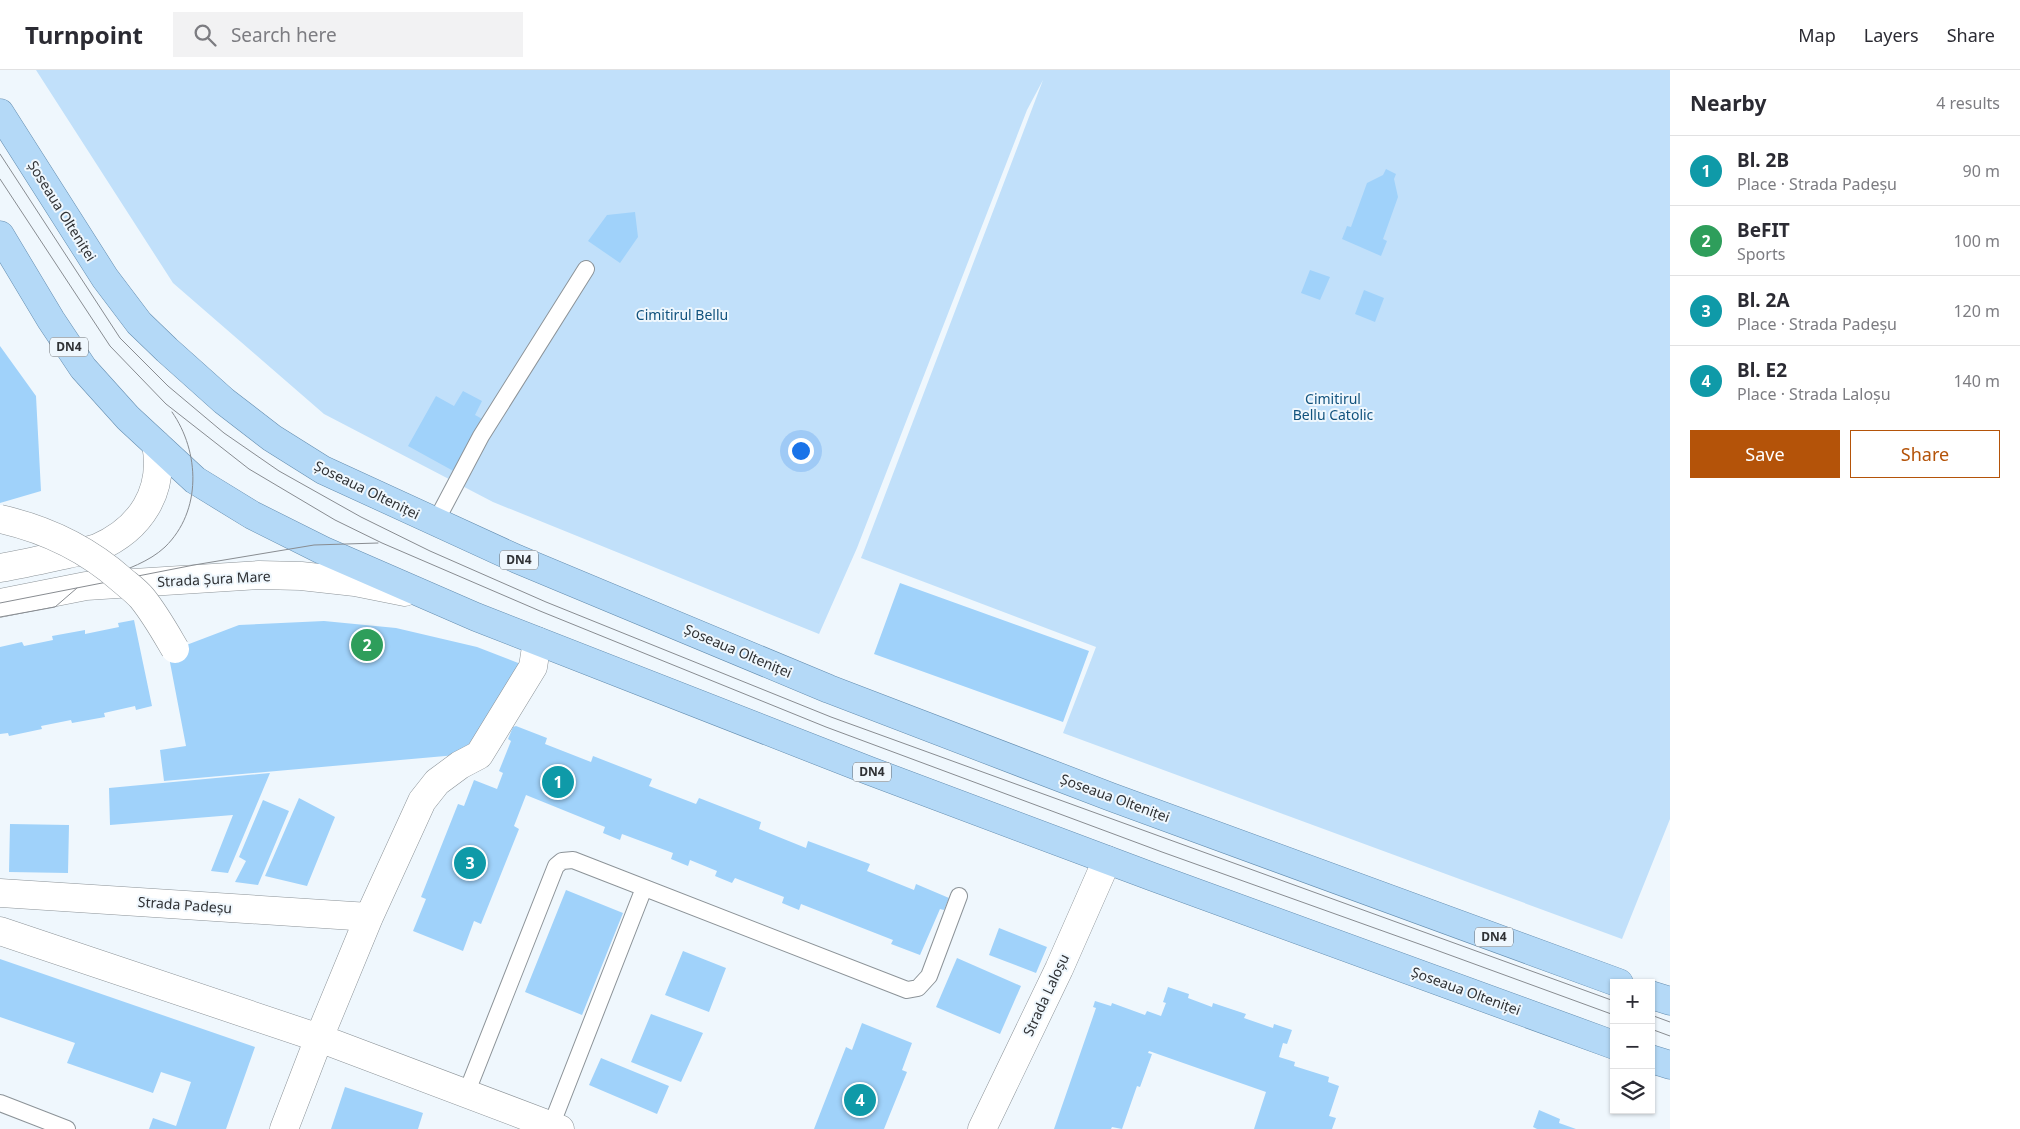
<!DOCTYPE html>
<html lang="en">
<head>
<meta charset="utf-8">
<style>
	body { margin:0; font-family:"Noto Sans",sans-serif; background:#f2f2f3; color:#2b2b33 }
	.controls { position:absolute; right:15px; bottom:15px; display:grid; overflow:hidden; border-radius:0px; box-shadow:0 1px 4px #0004 }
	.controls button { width:45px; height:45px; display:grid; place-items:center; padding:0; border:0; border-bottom:1px solid #e1e1e2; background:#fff; color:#2b2b33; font:25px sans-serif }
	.you { position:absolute; left:800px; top:380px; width:18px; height:18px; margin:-12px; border:4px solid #fff; border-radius:50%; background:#1a73e8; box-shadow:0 0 0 8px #1a73e833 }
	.badge { display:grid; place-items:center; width:32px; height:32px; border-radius:50%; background:#b45309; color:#fff; font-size:16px; font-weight:700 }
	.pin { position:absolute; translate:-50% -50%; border:2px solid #fff; box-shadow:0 1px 5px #0006 }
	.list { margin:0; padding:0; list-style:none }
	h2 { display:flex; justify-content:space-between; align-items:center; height:65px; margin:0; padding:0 20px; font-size:21px }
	h2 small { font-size:16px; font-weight:400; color:#7c7c81 }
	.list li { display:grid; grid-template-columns:32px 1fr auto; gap:15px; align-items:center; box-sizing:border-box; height:70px; padding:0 20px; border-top:1px solid #e1e1e2 }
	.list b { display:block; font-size:19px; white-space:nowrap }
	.list p { margin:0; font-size:16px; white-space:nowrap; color:#7c7c81 }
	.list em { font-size:16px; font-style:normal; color:#7c7c81 }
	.actions { display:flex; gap:10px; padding:15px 20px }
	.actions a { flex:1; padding:11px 0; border:1px solid #b45309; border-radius:0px; text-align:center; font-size:18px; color:#b45309 }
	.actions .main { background:#b45309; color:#fff }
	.icon { flex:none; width:28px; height:28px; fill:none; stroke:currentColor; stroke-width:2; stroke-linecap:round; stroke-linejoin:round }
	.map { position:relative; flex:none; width:1670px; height:1059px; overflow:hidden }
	header { display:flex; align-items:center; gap:30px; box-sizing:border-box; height:70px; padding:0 25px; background:#fff; border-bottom:1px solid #e1e1e2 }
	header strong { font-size:24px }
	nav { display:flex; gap:28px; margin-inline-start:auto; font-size:18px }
	.search { width:350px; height:45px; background:#f2f2f3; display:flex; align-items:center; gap:12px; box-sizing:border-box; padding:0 18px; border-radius:0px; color:#7c7c81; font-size:19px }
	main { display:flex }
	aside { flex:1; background:#fff }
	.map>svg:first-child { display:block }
	.green { fill:#c1e0fa }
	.building { fill:#a0d2fa }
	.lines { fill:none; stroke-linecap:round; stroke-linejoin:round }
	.lane-casing { stroke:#8c9398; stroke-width:18 }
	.street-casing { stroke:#8c9398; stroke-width:29 }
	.primary-casing { stroke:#658eb0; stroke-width:29 }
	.lane { stroke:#fff; stroke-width:16 }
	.street { stroke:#fff; stroke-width:28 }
	.primary { stroke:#b4d9f7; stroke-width:28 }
	.tram { stroke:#888c91; stroke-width:1 }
	.street-bridge-casing { stroke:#8c9398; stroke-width:29; stroke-linecap:butt }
	.street-bridge { stroke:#fff; stroke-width:28 }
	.labels { text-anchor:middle; stroke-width:4; stroke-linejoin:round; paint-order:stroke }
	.shield { fill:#eff7fd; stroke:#696c70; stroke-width:1 }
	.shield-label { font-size:12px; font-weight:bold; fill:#2f3134 }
	.street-label { font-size:14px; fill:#2f3134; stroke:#eff7fd }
	.park-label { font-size:14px; fill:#11527d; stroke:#eff7fd }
</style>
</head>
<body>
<header>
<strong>Turnpoint</strong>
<div class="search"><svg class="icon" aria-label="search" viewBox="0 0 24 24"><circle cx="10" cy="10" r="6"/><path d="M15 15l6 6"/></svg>Search here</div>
<nav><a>Map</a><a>Layers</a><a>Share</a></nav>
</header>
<main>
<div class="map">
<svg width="1670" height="1059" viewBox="0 0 1670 1059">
	<rect width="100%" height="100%" fill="#eff7fd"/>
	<path class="green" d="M 36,0 L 1670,0 L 1670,749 L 1622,869 L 1063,663 L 1096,577 L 861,488 L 1043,10 L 1027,40 L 857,478 L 819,564 L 493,432 L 324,344 L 173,213 Z"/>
	<path class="building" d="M 1386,99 L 1396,104 L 1394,109 L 1398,127 L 1383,169 L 1387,171 L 1381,186 L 1342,169 L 1347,156 L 1351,157 L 1367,113 L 1383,105 Z
		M 635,142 L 638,167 L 620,193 L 588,171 L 607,145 Z
		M 1310,200 L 1330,207 L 1320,230 L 1301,223 Z
		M 1364,220 L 1384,228 L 1375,252 L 1355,244 Z
		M 0,276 L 36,326 L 41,421 L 0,433 Z
		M 463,321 L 482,331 L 475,345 L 486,351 L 457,403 L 408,376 L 436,326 L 454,336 Z
		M 900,513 L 1089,581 L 1063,652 L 874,584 Z
		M 134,550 L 152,636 L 136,640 L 135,636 L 104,643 L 105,647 L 72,653 L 71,650 L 41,656 L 42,659 L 9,666 L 8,663 L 0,664 L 0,577 L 22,572 L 24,576 L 53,570 L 52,566 L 85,560 L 85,564 L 119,557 L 118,553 Z
		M 324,551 L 396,558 L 477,577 L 531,598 L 479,683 L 164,711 L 160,680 L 186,676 L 168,582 L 239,555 Z
		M 516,656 L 547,668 L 545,674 L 591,692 L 593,686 L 652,709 L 649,716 L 696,734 L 699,728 L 761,752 L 759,759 L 806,778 L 808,771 L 870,794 L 867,801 L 914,820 L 916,814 L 949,828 L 944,840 L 940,839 L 920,885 L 891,874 L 893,870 L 801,834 L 799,840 L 782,833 L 784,827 L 735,808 L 732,813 L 715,806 L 717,801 L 690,790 L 688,796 L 671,789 L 673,783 L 622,764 L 620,770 L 603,763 L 605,757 L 526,725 L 514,756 L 519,759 L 481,854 L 474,851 L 463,881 L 413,861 L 426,829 L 421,827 L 458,734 L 464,736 L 474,710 L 497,719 L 503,703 L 499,701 L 511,671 L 508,669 L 513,657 Z
		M 270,703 L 228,803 L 211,801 L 233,745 L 110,755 L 109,718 Z
		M 299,728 L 335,747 L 307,816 L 265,806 Z
		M 263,730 L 289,741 L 258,815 L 235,812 L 246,791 L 239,787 Z
		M 10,754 L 69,755 L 68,803 L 9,802 Z
		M 566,820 L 623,843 L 582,945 L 525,922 Z
		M 999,858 L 1047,877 L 1036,903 L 989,885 Z
		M 683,881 L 726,898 L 709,942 L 665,925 Z
		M 957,888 L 1021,916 L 1000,964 L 936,937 Z
		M 0,889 L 255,977 L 226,1059 L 149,1059 L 153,1048 L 176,1056 L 191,1012 L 161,1002 L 153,1023 L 67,993 L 75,973 L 0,947 Z
		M 1168,917 L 1189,924 L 1188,928 L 1212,937 L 1213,933 L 1246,944 L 1244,948 L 1273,958 L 1274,954 L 1292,960 L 1287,974 L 1283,973 L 1279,987 L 1295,992 L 1294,996 L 1329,1007 L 1328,1012 L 1339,1016 L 1329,1046 L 1336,1048 L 1332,1059 L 1254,1059 L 1266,1022 L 1149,981 L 1148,983 L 1152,984 L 1140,1017 L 1137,1016 L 1122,1059 L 1112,1057 L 1111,1059 L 1054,1059 L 1096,938 L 1093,937 L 1095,931 L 1111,936 L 1112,933 L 1145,945 L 1147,941 L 1161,946 L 1166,933 L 1163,932 Z
		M 651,944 L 703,963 L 681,1012 L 631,992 Z
		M 862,953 L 912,973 L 902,1000 L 907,1002 L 884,1059 L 814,1059 L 846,977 L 852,980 Z
		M 601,988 L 669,1016 L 657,1044 L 589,1015 Z
		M 345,1017 L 423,1043 L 418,1059 L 331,1059 Z
		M 1539,1040 L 1560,1049 L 1559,1053 L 1576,1059 L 1537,1059 L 1533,1057 Z"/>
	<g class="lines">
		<defs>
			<path id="lane" d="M 435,453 L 481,366 L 586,199
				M 466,1024 L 556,796 L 562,791 L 573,790 L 907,920 L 918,918 L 929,906 L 959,826
				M 0,1033 L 67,1059
				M 551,1056 L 644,818"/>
			<path id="street" d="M 0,498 C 23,494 45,489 68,484 C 77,482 88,481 97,478 C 141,459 165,421 156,374
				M 0,533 L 86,516 L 259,505 L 301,506 L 355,512 L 405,522
				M 0,823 L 369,847
				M 0,861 L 319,968 L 560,1059
				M 284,1059 L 319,968 L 369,847 L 422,731 L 437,712 L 460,695 L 479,685 L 533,597 L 537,571
				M 982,1059 L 1059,899 L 1107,790"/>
			<path id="primary" d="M 0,43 L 105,208 L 139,253 L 167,280 L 224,331 L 272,368 L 323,400 L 517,489 L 829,619 L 1111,727 L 1619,913
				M 0,165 L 51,250 L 83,298 L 128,348 L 195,410 L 252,445 L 322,480 L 476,547 L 870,701 L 1153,807 L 1614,975
				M 1651,925 L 1670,931
				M 1651,989 L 1670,995"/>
		</defs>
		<use href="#lane" class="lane-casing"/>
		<use href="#street" class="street-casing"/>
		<use href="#primary" class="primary-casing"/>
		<use href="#lane" class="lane"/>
		<use href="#street" class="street"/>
		<use href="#primary" class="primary"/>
		<path class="tram" d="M 0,84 L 120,268 L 168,316 L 224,363 L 279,401 L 361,447 L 430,481 L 546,532 L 831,647 L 1614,931
			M 0,109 L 110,276 L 166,334 L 249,399 L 335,450 L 382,473 L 540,541 L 826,657 L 1162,782 L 1436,880 L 1614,945
			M 107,507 C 127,499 149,492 165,477 C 202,441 200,382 172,342
			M 0,533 L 194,495 L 314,475 L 378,473
			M 0,547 L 55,537 L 77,518
			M 1651,945 L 1670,952
			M 1651,959 L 1670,966"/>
		<defs>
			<path id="street-bridge" d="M 0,449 C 45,459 87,479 122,510 C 129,516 136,521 142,528 C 155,544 165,562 175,579"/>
		</defs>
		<use href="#street-bridge" class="street-bridge-casing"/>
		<use href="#street-bridge" class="street-bridge"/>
	</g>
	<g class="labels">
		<g class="shield">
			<rect x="50" y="267.5" width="38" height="19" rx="4"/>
			<rect x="500" y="480.5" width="38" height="19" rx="4"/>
			<rect x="853" y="692.5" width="38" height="19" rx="4"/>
			<rect x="1475" y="857.5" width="38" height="19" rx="4"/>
		</g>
		<g class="shield-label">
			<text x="69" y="281">DN4</text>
			<text x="519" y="494">DN4</text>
			<text x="872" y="706">DN4</text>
			<text x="1494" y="871">DN4</text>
		</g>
		<g class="street-label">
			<text transform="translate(62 141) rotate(58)" y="5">Șoseaua Olteniței</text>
			<text transform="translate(367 420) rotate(26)" y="5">Șoseaua Olteniței</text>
			<text transform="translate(214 509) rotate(-3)" y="5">Strada Șura Mare</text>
			<text transform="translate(738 581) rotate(23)" y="5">Șoseaua Olteniței</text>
			<text transform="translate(1115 728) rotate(20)" y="5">Șoseaua Olteniței</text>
			<text transform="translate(185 835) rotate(4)" y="5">Strada Padeșu</text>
			<text transform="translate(1466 921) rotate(20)" y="5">Șoseaua Olteniței</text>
			<text transform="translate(1046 925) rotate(-65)" y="5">Strada Laloșu</text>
		</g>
		<g class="park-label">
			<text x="682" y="250">Cimitirul Bellu</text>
			<text x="1333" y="334">Cimitirul<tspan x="1333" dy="16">Bellu Catolic</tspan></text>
		</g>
	</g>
</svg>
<div class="controls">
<button>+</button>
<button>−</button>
<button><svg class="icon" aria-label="layers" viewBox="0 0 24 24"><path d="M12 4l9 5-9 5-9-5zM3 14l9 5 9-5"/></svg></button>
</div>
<div class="you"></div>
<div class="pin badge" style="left:558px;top:712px;background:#0f9aa8">1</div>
<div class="pin badge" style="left:367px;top:575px;background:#2e9e5b">2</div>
<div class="pin badge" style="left:470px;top:793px;background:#0f9aa8">3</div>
<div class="pin badge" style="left:860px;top:1030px;background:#0f9aa8">4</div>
</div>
<aside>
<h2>Nearby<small>4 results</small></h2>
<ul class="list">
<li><span class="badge" style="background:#0f9aa8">1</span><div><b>Bl. 2B</b><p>Place · Strada Padeșu</p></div><em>90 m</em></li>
<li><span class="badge" style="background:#2e9e5b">2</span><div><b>BeFIT</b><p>Sports</p></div><em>100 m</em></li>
<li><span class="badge" style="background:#0f9aa8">3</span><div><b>Bl. 2A</b><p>Place · Strada Padeșu</p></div><em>120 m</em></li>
<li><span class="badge" style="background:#0f9aa8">4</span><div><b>Bl. E2</b><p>Place · Strada Laloșu</p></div><em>140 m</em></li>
</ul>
<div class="actions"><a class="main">Save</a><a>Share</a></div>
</aside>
</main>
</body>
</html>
